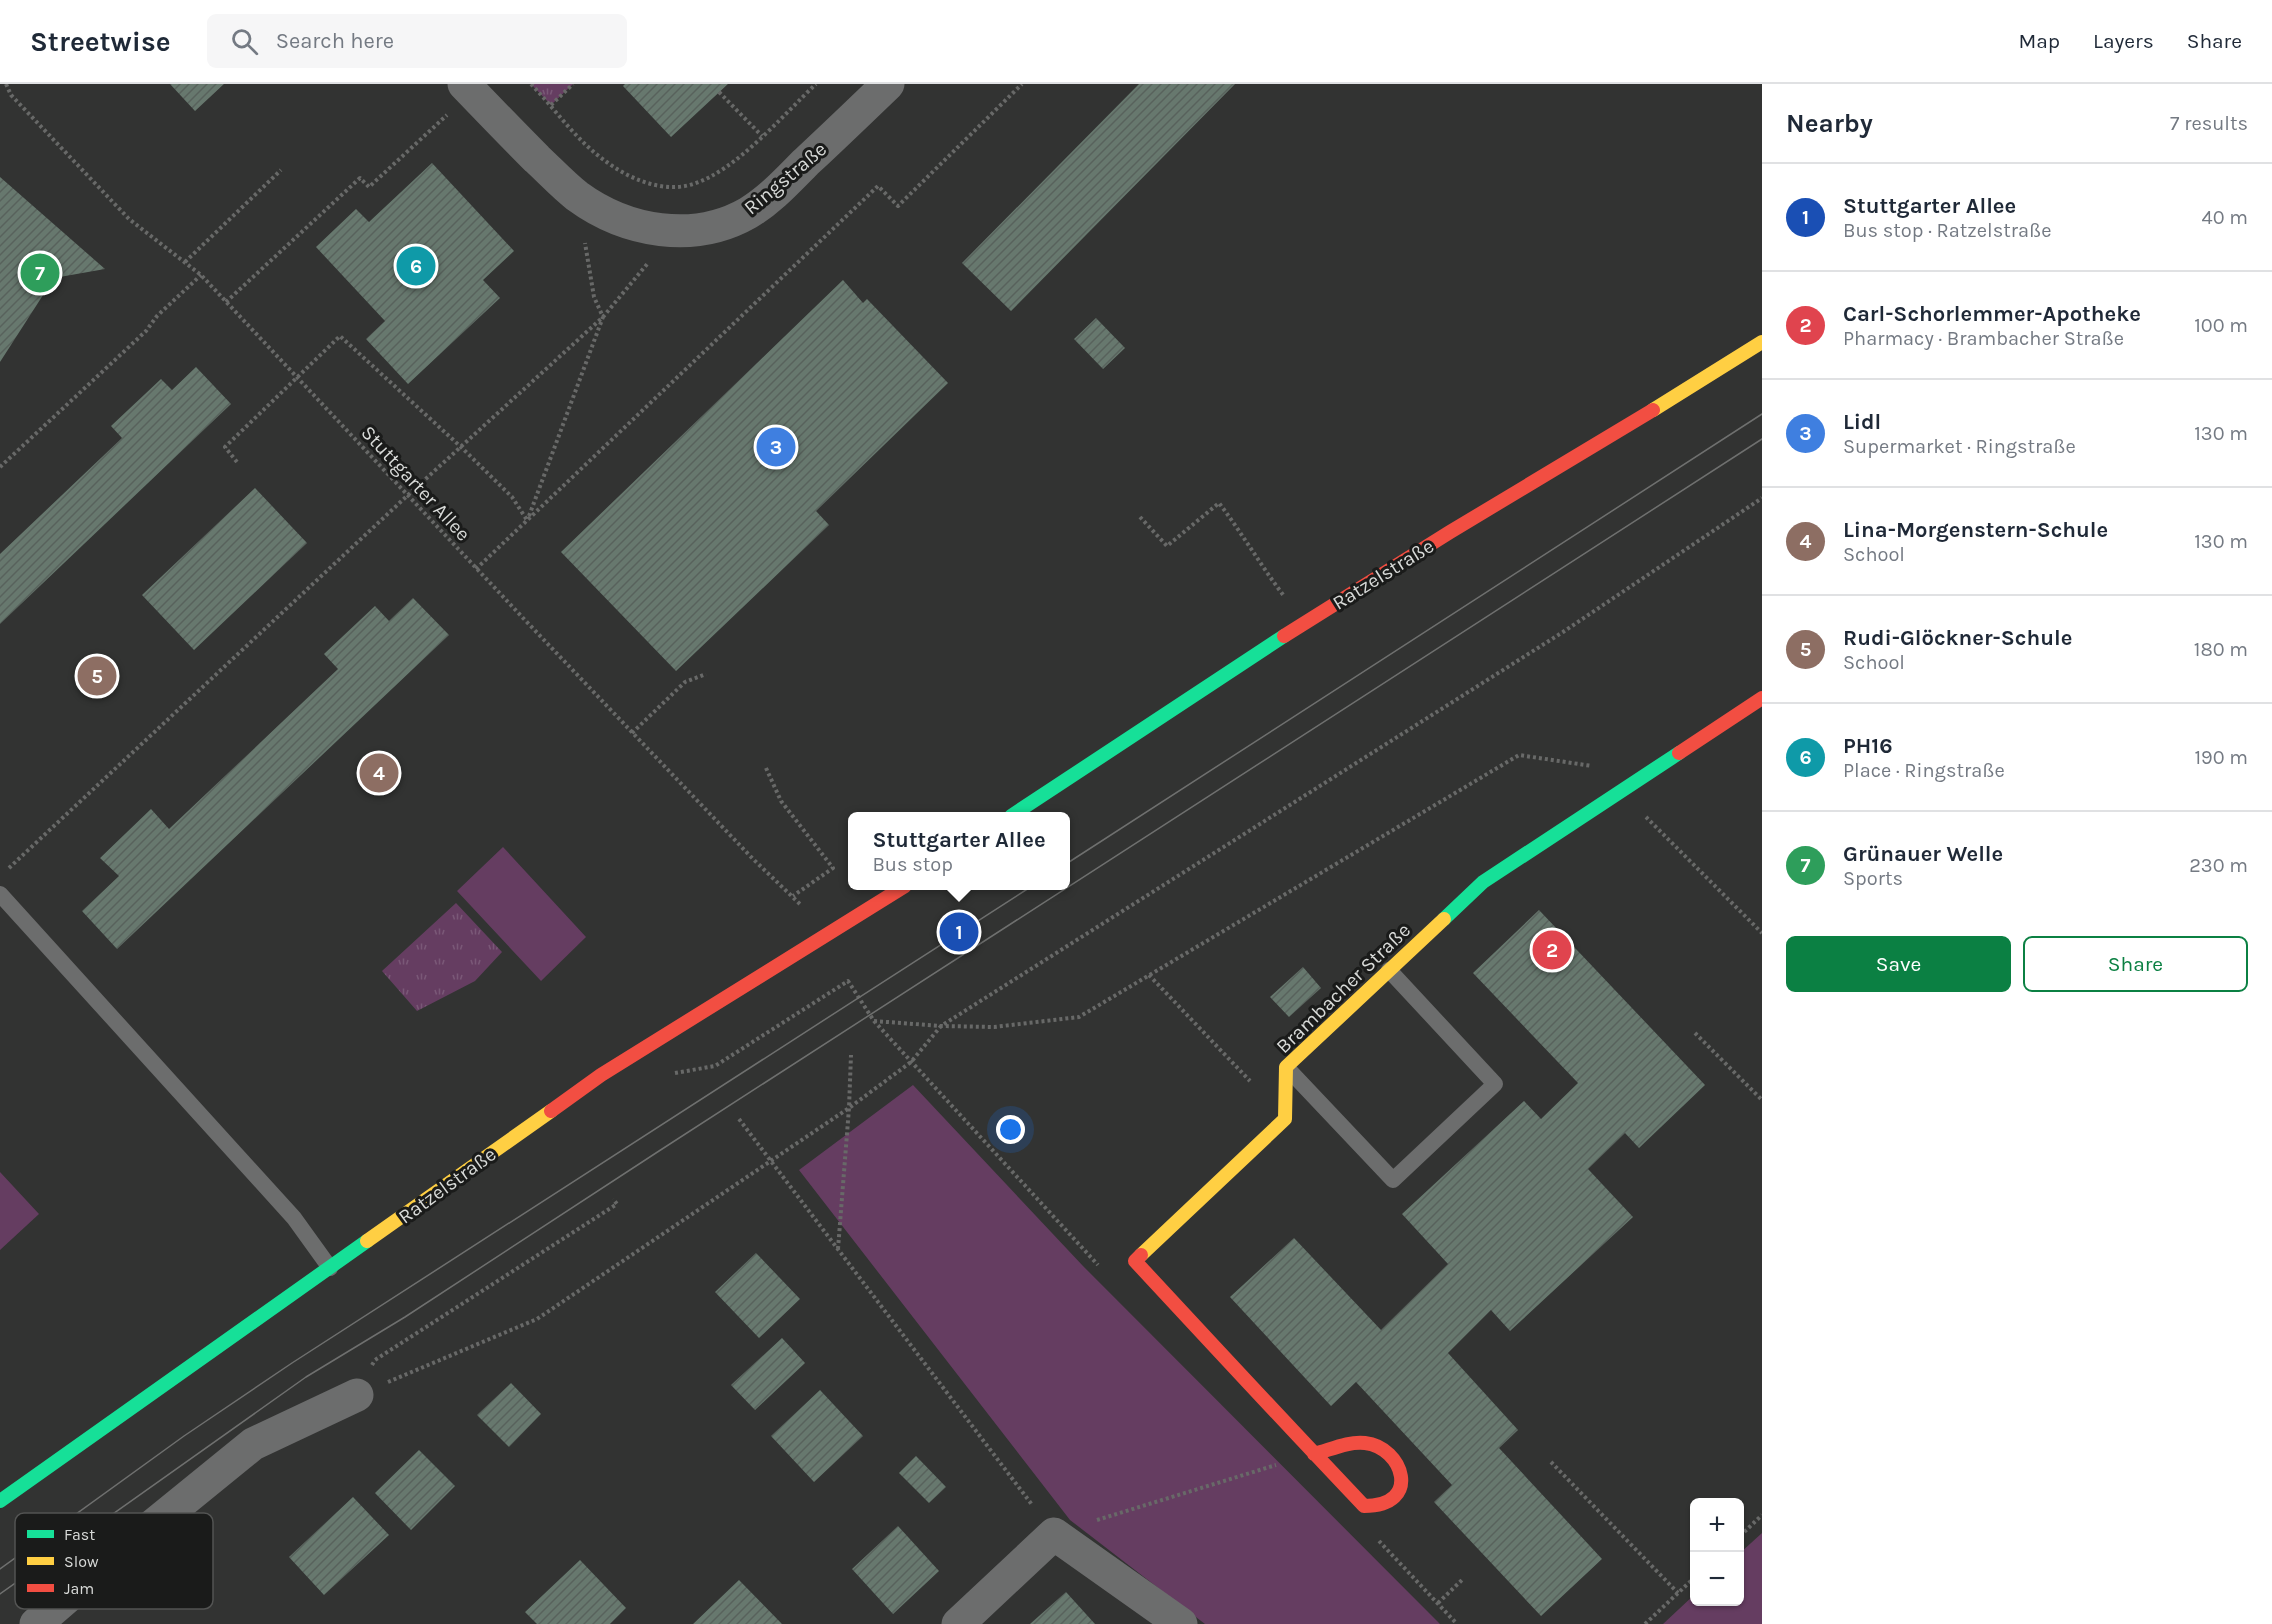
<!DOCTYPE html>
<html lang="en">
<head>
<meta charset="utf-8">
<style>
	body { margin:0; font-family:Karla,sans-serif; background:#f6f6f7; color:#1f2937 }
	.controls { position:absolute; right:18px; bottom:18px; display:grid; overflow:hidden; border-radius:9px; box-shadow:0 2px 4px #0004 }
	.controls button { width:54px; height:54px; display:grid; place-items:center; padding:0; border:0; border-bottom:2px solid #e0e1e3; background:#fff; color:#1f2937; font:30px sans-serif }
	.you { position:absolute; left:1011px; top:1046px; width:21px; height:21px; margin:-15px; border:4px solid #fff; border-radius:50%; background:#1a73e8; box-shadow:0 0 0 9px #1a73e833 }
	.badge { display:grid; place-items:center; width:39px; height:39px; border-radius:50%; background:#0b8043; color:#fff; font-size:20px; font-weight:700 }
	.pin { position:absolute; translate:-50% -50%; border:3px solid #fff; box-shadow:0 2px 6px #0006 }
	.popup { position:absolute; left:848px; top:728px; width:222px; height:78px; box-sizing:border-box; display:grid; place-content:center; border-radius:9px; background:#fff; filter:drop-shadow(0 2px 4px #0005); font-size:20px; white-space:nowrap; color:#747a83 }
	.popup b { font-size:22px; color:#1f2937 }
	.popup::after { content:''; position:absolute; left:50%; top:100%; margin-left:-12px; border:12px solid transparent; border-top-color:#fff }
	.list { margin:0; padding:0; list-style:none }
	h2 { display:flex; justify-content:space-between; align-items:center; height:78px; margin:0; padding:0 24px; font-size:26px }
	h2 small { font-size:20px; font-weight:400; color:#747a83 }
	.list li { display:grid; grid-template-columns:39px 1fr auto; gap:18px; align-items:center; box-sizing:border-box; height:108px; padding:0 24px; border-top:2px solid #e0e1e3 }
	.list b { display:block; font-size:22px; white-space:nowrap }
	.list p { margin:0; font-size:20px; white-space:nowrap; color:#747a83 }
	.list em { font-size:20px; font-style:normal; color:#747a83 }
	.actions { display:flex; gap:12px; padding:18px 24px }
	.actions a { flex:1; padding:14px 0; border:2px solid #0b8043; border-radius:9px; text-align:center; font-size:21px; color:#0b8043 }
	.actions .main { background:#0b8043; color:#fff }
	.icon { flex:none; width:33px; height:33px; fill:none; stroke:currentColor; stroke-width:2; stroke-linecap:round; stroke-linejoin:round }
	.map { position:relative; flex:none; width:1762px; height:1540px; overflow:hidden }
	header { display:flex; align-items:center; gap:36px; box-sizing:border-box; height:84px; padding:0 30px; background:#fff; border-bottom:2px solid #e0e1e3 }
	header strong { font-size:28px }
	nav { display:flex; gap:33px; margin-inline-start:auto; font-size:21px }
	.search { width:420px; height:54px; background:#f6f6f7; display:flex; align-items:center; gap:15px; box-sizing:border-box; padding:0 21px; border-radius:9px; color:#747a83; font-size:22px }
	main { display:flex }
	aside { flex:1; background:#fff }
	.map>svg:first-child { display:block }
	.green { fill:#653d61 }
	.park { fill:url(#park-tufts) }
	.building { fill:url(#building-hatch) }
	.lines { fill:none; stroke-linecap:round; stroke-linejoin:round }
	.path { stroke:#686968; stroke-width:4; stroke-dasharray:3 3; stroke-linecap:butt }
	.lane { stroke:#6c6d6d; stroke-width:16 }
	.street { stroke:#6c6d6d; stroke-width:33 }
	.fast { stroke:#16e098; stroke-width:14 }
	.slow { stroke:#ffcf43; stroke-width:14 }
	.jam { stroke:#f24e42; stroke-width:14 }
	.tram { stroke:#6f706f; stroke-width:1.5 }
	.labels { text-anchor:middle; stroke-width:6; stroke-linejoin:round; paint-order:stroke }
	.street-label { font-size:20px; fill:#d8dad8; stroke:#1a1b1a }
	.key { fill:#1a1b1a; stroke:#535453; stroke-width:1.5 }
	.key-label { font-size:16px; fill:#d8dad8 }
</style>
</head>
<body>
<header>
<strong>Streetwise</strong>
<div class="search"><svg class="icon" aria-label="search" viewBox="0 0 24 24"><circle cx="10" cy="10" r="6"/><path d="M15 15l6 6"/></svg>Search here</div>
<nav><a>Map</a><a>Layers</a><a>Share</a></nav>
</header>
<main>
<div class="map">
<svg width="1762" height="1540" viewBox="0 0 1762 1540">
	<defs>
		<pattern id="park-tufts" width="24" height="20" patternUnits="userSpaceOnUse" patternTransform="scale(1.5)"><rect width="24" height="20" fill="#653d61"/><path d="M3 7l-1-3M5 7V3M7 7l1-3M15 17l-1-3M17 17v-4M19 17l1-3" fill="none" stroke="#7a5877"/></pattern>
		<pattern id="building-hatch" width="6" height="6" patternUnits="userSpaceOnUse" patternTransform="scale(1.5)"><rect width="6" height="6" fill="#67786e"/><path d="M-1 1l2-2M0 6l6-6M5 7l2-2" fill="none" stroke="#58625c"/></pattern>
	</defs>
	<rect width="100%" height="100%" fill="#323332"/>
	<path class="green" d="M 503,763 L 586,853 L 541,897 L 457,807 Z
		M 913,1001 L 1083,1182 L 1440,1540 L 1205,1540 L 1070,1436 L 799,1086 Z
		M 0,1088 L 39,1130 L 0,1166 Z
		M 1762,1449 L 1762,1540 L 1663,1540 L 1694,1511 L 1694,1518 L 1740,1518 L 1740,1469 Z"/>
	<path class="park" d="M 531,0 L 573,0 L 551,21 Z
		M 456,819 L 502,868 L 475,897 L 417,927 L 382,887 Z"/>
	<path class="building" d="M 170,0 L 224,0 L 195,27 Z
		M 625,0 L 728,0 L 671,53 L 623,2 Z
		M 1139,0 L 1235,0 L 1011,227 L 962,179 Z
		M 432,79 L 514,167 L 483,196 L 500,214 L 408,300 L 366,255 L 385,237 L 316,163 L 356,125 L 369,138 Z
		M 0,93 L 105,185 L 54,194 L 0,278 Z
		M 843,196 L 863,219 L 867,215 L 948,299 L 816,427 L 829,441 L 676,587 L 561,468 Z
		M 1096,234 L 1125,264 L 1103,285 L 1074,255 Z
		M 196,283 L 231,320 L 0,540 L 0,470 L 122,354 L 111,342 L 161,295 L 172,306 Z
		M 255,404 L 307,459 L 194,566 L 142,511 Z
		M 413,514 L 449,551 L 117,865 L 82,827 L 119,792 L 100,774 L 151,725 L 169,745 L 338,585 L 324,570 L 375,522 L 389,537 Z
		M 1539,826 L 1705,1001 L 1639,1064 L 1625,1049 L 1588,1085 L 1633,1133 L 1510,1247 L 1491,1226 L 1448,1269 L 1518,1346 L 1499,1364 L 1602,1475 L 1541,1532 L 1434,1418 L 1452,1401 L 1356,1298 L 1331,1322 L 1230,1213 L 1294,1154 L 1381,1246 L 1448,1180 L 1402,1130 L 1524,1017 L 1541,1035 L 1578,999 L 1473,889 Z
		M 1303,883 L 1321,904 L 1289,933 L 1270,913 Z
		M 756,1169 L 800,1215 L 759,1254 L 715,1208 Z
		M 782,1254 L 805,1279 L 755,1326 L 731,1301 Z
		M 511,1299 L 541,1330 L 509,1363 L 477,1331 Z
		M 820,1306 L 863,1352 L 814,1398 L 771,1352 Z
		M 419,1366 L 455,1402 L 411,1446 L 375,1409 Z
		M 916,1372 L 946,1403 L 929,1419 L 899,1389 Z
		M 353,1413 L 389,1451 L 324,1511 L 289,1473 Z
		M 898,1442 L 939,1487 L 893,1530 L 852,1485 Z
		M 580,1476 L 626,1524 L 610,1540 L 537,1540 L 525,1528 Z
		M 739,1496 L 782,1540 L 693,1540 Z
		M 1066,1508 L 1095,1540 L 1030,1540 Z"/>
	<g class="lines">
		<path class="path" d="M 6,0 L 11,11 L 129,135 L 201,191 L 524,535 L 753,775 L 802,822
			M 531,0 C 555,25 576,56 604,76 C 627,94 663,110 693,100 C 736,87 783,31 816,0
			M 719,8 L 762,52
			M 551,21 L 573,0
			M 185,178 L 281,86
			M 226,218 L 360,94 L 369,103 L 447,31
			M 237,378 L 225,363 L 340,252 L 461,363 L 512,413 L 527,436
			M 0,383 L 146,247 L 157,232 L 201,191
			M 529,432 L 603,233 L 594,213 L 585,159
			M 1140,433 L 1167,462 L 1219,419 C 1242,449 1261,482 1284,512
			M 476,485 L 878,102 L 898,122 L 1022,0
			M 632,649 L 685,598 L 706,590
			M 766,684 L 781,717 L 833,784 L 793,812
			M 1646,733 L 1762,849
			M 9,784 L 408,411 L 603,233 L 648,179
			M 1149,891 L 1250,997
			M 874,937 L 941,942 L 994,943 L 1079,933 L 1519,671 L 1592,682
			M 1695,949 L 1762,1016
			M 675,989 L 715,982 L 848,897 L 874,937 L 1098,1181
			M 739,1035 L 1033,1422
			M 838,1165 L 849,1024 L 851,971
			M 372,1281 L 375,1276 L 617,1120 L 613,1115
			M 388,1298 L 537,1235 L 849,1024 L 911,978 L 941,942 L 1563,548 L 1762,414
			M 1551,1378 L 1678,1509
			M 1097,1436 L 1276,1381
			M 1740,1452 L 1762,1431
			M 1379,1457 L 1457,1540
			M 1438,1519 L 1462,1496
			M 1645,1540 L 1694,1494"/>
		<path class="lane" d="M 0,810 L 294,1134 L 330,1184
			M 1287,984 L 1393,1096 L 1495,1000 L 1389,886"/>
		<path class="street" d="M 464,0 C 488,25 512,50 537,75 C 550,87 563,101 577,112 C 626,148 694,160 748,129 C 770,116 788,96 806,78 C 834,52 861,26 888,0
			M 36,1540 L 103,1482 L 253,1360 L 357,1311
			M 958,1540 L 1054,1450 L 1181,1540"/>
		<path class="fast" d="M 1011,732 L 1284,552
			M 1444,835 L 1483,798 L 1679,669
			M 0,1417 L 367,1157"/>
		<path class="slow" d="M 1653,326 L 1762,258
			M 367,1157 L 551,1027
			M 1141,1171 L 1285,1035 L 1286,983 L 1444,835"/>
		<path class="jam" d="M 1284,552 L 1450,448 L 1653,326
			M 1679,669 L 1762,614
			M 551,1027 L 601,991 L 905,802
			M 1141,1171 L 1135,1177 C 1211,1259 1287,1341 1364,1422 C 1423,1422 1403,1363 1365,1359 C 1348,1357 1330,1366 1314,1370"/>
		<path class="tram" d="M 1066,780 L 1762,330
			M 0,1485 L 184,1352 L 292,1279 L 1032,802
			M 0,1510 L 306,1293 L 405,1233 L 659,1067 L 1762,355"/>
	</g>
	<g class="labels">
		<g class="street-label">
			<text transform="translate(785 94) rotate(-40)" y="7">Ringstraße</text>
			<text transform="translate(416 399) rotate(47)" y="7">Stuttgarter Allee</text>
			<text transform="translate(1383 490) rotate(-32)" y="7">Ratzelstraße</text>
			<text transform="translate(1343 904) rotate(-44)" y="7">Brambacher Straße</text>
			<text transform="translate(447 1101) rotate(-36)" y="7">Ratzelstraße</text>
		</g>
	</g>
	<rect x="15" y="1429" width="198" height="96" rx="9" class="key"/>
	<rect x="27" y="1446" width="27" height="8" fill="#16e098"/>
	<rect x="27" y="1473" width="27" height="8" fill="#ffcf43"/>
	<rect x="27" y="1500" width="27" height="8" fill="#f24e42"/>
	<g class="key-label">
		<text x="64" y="1456">Fast</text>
		<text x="64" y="1483">Slow</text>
		<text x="64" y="1510">Jam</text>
	</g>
</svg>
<div class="controls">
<button>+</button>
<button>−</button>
</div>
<div class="you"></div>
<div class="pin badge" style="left:959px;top:848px;background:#1a4fb4">1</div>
<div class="popup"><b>Stuttgarter Allee</b>Bus stop</div>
<div class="pin badge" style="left:1552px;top:866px;background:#e0444e">2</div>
<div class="pin badge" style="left:776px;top:363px;background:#3f7fe0">3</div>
<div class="pin badge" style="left:379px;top:689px;background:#8d6e63">4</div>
<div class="pin badge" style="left:97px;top:592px;background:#8d6e63">5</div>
<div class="pin badge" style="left:416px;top:182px;background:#0f9aa8">6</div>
<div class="pin badge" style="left:40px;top:189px;background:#2e9e5b">7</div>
</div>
<aside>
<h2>Nearby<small>7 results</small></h2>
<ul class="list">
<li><span class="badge" style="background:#1a4fb4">1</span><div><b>Stuttgarter Allee</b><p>Bus stop · Ratzelstraße</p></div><em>40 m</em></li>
<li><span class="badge" style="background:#e0444e">2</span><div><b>Carl-Schorlemmer-Apotheke</b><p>Pharmacy · Brambacher Straße</p></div><em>100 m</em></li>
<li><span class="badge" style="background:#3f7fe0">3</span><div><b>Lidl</b><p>Supermarket · Ringstraße</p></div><em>130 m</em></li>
<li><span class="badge" style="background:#8d6e63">4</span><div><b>Lina-Morgenstern-Schule</b><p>School</p></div><em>130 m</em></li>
<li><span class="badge" style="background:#8d6e63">5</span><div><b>Rudi-Glöckner-Schule</b><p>School</p></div><em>180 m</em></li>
<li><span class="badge" style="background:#0f9aa8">6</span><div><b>PH16</b><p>Place · Ringstraße</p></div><em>190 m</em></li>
<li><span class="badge" style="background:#2e9e5b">7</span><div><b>Grünauer Welle</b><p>Sports</p></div><em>230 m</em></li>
</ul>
<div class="actions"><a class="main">Save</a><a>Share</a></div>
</aside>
</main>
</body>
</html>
